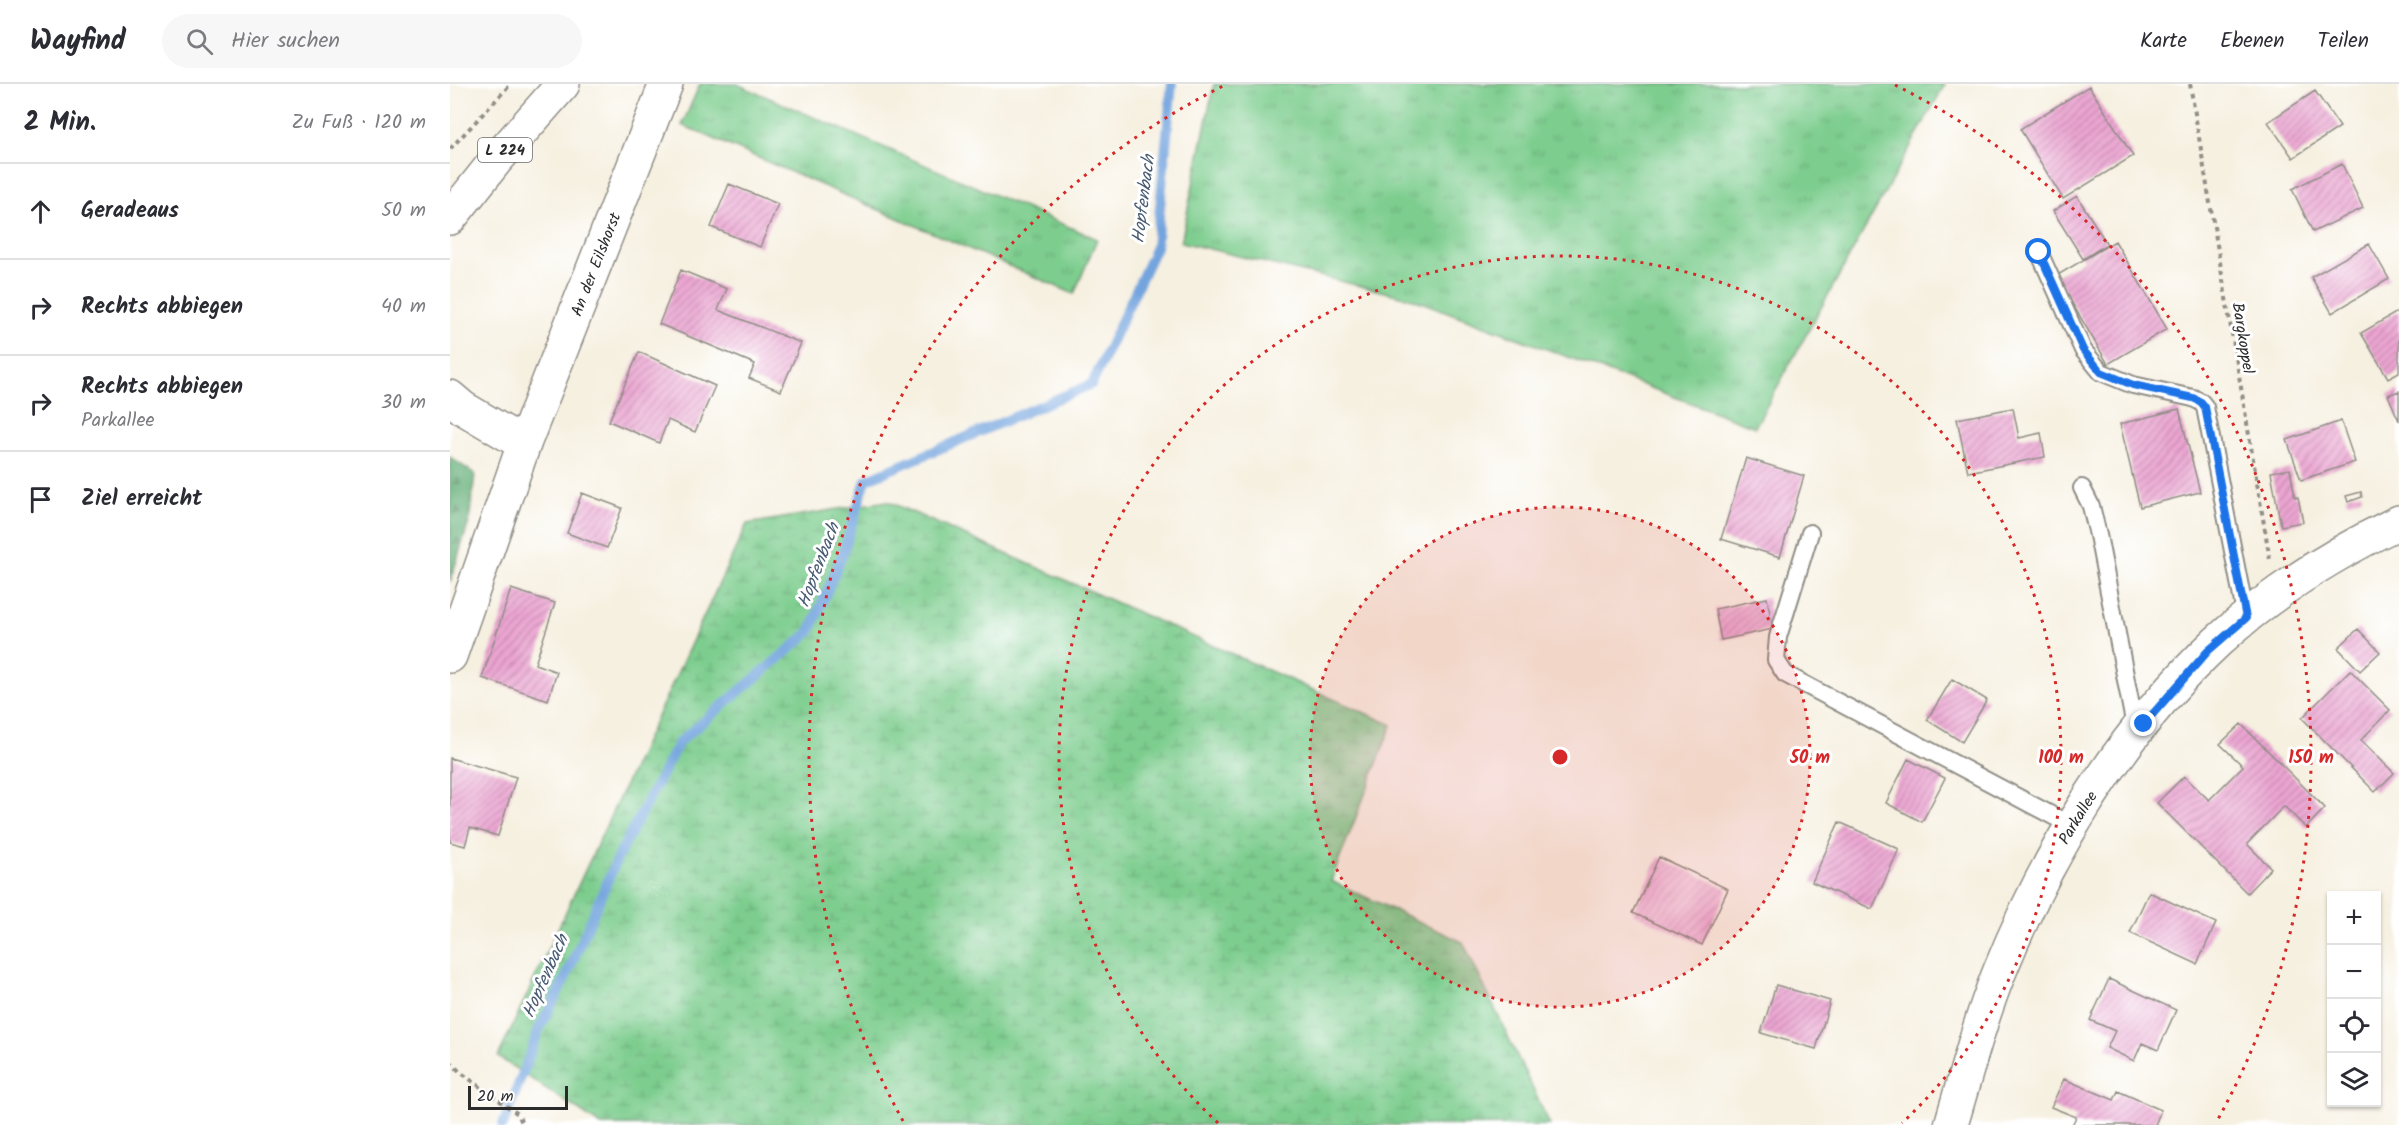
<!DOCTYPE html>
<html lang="de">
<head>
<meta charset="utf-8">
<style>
	body { margin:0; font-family:Kalam,sans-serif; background:#f7f7f7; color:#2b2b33 }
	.controls { position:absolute; right:18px; bottom:18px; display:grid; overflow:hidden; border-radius:0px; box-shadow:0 2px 4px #0004 }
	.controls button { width:54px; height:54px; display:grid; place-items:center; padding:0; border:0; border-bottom:2px solid #e1e1e2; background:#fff; color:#2b2b33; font:30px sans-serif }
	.scale { position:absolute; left:18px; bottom:15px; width:100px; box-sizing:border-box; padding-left:6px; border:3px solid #2b2b2b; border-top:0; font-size:16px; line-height:21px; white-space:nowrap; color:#2b2b2b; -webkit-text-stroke:4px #fff; paint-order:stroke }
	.stop { position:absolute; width:18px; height:18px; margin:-14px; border:4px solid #1a73e8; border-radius:50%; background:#fff }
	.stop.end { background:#1a73e8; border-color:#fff; box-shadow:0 2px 6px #0008 }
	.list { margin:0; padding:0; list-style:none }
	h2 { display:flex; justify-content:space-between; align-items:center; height:78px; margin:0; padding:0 24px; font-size:26px }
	h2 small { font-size:20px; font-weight:400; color:#7c7c81 }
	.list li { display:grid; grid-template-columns:39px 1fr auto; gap:18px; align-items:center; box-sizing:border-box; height:96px; padding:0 24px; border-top:2px solid #e1e1e2 }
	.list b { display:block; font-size:22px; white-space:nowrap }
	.list p { margin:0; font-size:20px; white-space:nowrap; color:#7c7c81 }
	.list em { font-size:20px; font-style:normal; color:#7c7c81 }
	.icon { flex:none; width:33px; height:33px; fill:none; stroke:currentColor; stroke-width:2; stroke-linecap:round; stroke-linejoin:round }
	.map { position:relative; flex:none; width:1949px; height:1041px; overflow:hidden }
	header { display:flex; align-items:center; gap:36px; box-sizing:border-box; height:84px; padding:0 30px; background:#fff; border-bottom:2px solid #e1e1e2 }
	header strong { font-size:28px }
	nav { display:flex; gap:33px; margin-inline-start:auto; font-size:21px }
	.search { width:420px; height:54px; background:#f7f7f7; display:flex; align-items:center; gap:15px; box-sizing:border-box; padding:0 21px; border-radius:33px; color:#7c7c81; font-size:22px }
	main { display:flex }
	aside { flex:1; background:#fff }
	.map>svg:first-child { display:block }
	.grass { fill:url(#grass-tufts); stroke:#547c5c; stroke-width:1.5 }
	.forest { fill:url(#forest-firs); stroke:#486e52; stroke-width:1.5 }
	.wetland { fill:url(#wetland-marsh); stroke:#547c5c; stroke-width:1.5 }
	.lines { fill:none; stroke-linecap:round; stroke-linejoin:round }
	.stream { stroke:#73a4de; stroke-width:10 }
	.building { fill:url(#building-hatch) }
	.lane-casing { stroke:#908e86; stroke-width:20 }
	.street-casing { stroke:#908e86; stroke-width:36 }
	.primary-casing { stroke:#908e86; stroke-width:36 }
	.path { stroke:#908e86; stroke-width:4; stroke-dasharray:4.5 4.5; stroke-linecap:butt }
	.lane { stroke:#fff; stroke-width:16 }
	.street { stroke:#fff; stroke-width:33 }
	.primary { stroke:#fff; stroke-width:33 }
	.route { stroke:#1a73e8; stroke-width:8 }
	.ring { fill:none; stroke:#d62828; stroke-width:3; stroke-dasharray:3 6 }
	.labels { text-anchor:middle; stroke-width:6; stroke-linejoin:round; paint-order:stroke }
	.shield { fill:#fff; stroke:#6b6b6b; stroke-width:1.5 }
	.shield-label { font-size:15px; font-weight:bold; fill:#2b2b2b }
	.street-label { font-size:16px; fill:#2b2b2b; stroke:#fff }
	.water-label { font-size:18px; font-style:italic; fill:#485b73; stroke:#fff }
	.centre { fill:#d62828; stroke:#fff; stroke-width:3 }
	.ring-label { font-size:18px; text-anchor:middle; font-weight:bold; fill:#d62828; stroke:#fff; stroke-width:6; stroke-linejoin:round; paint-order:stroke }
</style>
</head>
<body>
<header>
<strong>Wayfind</strong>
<div class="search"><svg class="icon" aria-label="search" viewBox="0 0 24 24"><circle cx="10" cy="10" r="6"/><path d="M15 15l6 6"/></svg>Hier suchen</div>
<nav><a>Karte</a><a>Ebenen</a><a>Teilen</a></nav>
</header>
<main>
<aside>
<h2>2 Min.<small>Zu Fuß · 120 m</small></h2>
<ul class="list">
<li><svg class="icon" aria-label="ahead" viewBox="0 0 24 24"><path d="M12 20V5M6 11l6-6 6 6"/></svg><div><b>Geradeaus</b></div><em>50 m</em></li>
<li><svg class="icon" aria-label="right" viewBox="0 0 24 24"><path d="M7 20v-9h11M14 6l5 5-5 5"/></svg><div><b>Rechts abbiegen</b></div><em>40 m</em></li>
<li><svg class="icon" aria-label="right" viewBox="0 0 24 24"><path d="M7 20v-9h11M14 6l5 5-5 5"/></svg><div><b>Rechts abbiegen</b><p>Parkallee</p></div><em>30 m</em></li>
<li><svg class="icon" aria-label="arrive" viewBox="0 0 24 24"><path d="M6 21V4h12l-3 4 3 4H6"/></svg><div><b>Ziel erreicht</b></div></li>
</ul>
</aside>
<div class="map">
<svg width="1949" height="1041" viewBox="0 0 1949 1041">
	<defs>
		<pattern id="grass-tufts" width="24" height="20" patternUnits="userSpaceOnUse" patternTransform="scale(1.5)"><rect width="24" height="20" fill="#7dcd8e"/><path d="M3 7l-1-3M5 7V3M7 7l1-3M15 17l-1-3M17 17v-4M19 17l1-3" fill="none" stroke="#6cb07b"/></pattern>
		<pattern id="forest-firs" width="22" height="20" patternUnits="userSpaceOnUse" patternTransform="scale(1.5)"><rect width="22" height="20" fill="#66b079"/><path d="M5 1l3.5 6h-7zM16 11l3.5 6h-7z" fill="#548f63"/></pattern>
		<pattern id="wetland-marsh" width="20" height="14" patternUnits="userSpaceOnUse" patternTransform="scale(1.5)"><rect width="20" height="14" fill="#7dcd8e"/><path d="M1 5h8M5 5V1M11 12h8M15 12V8" fill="none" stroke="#6cb07b"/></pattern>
		<pattern id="building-hatch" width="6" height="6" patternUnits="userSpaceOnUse" patternTransform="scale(1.5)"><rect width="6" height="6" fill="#eca5d2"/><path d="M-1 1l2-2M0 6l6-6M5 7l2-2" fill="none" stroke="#bf87ab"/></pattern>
	</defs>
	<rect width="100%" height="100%" fill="#fff"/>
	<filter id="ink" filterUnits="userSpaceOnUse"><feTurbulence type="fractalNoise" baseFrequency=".0167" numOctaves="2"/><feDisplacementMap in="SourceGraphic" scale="12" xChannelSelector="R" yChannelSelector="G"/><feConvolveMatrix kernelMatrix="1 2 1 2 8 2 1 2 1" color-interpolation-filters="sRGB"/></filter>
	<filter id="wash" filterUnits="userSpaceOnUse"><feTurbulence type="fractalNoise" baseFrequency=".008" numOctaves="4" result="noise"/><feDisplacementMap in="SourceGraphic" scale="24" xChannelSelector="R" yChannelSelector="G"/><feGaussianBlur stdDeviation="1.35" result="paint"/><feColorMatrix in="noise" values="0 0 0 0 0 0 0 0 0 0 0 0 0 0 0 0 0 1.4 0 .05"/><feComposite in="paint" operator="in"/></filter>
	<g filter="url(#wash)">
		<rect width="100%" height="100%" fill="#f6f0e0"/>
		<path class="grass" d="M 250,0 L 287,0 L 647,155 L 624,210 L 232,41 Z
			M 764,0 L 1495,0 L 1305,343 L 963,215 L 731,158 Z"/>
		<path class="forest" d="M 0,373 L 25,390 L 19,438 L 0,498 Z"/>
		<path class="wetland" d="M 437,417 L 942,641 L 881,797 L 1013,858 L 1100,1041 L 151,1041 L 48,973 L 297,440 Z"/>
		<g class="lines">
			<path class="stream" d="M 53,1041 L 90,943 L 116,893 L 168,773 L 229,658 L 360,548 L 393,469 L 416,396 L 642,300 L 706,163 L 722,0"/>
		</g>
		<g id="blocks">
			<path class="building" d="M 1639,2 L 1683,72 L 1613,115 L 1570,45 Z
				M 1865,7 L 1890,43 L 1843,74 L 1818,38 Z
				M 1892,80 L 1913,124 L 1863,148 L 1842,105 Z
				M 279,100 L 328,120 L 310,163 L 261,143 Z
				M 1627,112 L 1657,160 L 1633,175 L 1603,127 Z
				M 1665,157 L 1717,245 L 1658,280 L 1606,192 Z
				M 1919,160 L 1939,195 L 1882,229 L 1861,193 Z
				M 231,186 L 277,205 L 268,226 L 351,259 L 331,307 L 299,294 L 305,280 L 209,240 Z
				M 1949,227 L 1949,288 L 1938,294 L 1911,249 Z
				M 189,268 L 265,302 L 245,348 L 218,336 L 209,359 L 159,337 Z
				M 1949,307 L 1949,337 L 1938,311 Z
				M 1563,324 L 1569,354 L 1591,349 L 1595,373 L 1518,388 L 1507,335 Z
				M 1729,325 L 1750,408 L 1690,423 L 1670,340 Z
				M 1891,337 L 1905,378 L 1851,396 L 1837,356 Z
				M 1296,374 L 1354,392 L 1330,473 L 1271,455 Z
				M 1840,385 L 1845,413 L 1848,413 L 1853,438 L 1831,442 L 1821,388 Z
				M 1911,408 L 1912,413 L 1898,418 L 1896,412 Z
				M 132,409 L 172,424 L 157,464 L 117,449 Z
				M 61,505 L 105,519 L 85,580 L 107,588 L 98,616 L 32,594 Z
				M 1317,514 L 1323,545 L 1271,556 L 1265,525 Z
				M 1908,545 L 1930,568 L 1910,587 L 1888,564 Z
				M 1900,586 L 1940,626 L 1911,656 L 1944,689 L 1925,708 L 1852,634 Z
				M 1502,595 L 1537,616 L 1512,658 L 1477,636 Z
				M 1791,640 L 1875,724 L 1856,744 L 1834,722 L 1797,760 L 1821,784 L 1797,809 L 1707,719 L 1734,692 L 1759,716 L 1793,682 L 1770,660 Z
				M 0,674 L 66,693 L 48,752 L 20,744 L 15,762 L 0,758 Z
				M 1458,675 L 1495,694 L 1472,738 L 1436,719 Z
				M 1389,738 L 1449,765 L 1422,825 L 1362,798 Z
				M 1209,773 L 1278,805 L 1252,861 L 1183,829 Z
				M 1699,808 L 1766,839 L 1747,880 L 1680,849 Z
				M 1659,895 L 1726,926 L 1708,966 L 1692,959 L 1684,977 L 1657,964 L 1665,947 L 1640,936 Z
				M 1326,901 L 1380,917 L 1366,965 L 1311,949 Z
				M 1614,995 L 1664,1016 L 1668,1007 L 1711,1026 L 1705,1041 L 1622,1041 L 1626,1033 L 1601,1023 Z"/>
		</g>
	</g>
	<g filter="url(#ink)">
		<use href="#blocks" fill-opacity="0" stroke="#908e86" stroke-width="1.5"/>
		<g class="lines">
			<defs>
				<path id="lane" d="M 1589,168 L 1633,266 L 1651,288 L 1683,301 L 1743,314 L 1751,318 L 1755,323 L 1796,534
					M 1632,404 L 1641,422 L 1648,451 L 1686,648
					M 1360,449 L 1328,553 L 1326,576 L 1335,590 L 1622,742"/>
				<g id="street">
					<path d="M 0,313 L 13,324 L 74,360"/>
					<path id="s1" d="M 0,572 L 74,360 L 216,0"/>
					<path id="s2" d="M 1501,1041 C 1516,990 1529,939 1549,889 C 1597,769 1672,647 1767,558 C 1820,509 1885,469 1949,438"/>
				</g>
				<path id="primary" d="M 0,134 L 47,75 L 113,0"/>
			</defs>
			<use href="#lane" class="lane-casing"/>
			<use href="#street" class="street-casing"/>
			<use href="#primary" class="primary-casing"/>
			<path class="path" d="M 1740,0 L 1820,476
				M 0,65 L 61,0
				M 0,977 L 10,988 L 68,1030 L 73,1041"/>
			<use href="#lane" class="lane"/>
			<use href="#street" class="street"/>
			<use href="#primary" class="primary"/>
		</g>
	</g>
	<g class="lines" filter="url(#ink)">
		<path class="route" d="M 1589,168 L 1633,266 L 1651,288 L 1683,301 L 1743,314 L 1751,318 L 1755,323 L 1796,534 L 1758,567 L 1694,640"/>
	</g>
	<circle cx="1110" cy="673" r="250" fill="#d62828" fill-opacity=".12"/>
	<g class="ring">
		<circle cx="1110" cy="673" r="250"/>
		<path d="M768 1039A501 501 0 1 1 1452 1039"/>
		<path d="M453 1037A751 751 0 0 1 775 1M1445 1A751 751 0 0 1 1767 1037"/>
	</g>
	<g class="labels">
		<rect class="shield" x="28" y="54" width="54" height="24" rx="4.5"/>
		<g class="shield-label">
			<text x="55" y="71">L 224</text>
		</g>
		<g class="street-label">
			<text dy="6" stroke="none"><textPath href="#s1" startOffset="418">An der Eilshorst</textPath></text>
			<text transform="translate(1794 254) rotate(81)" y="6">Bargkoppel</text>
			<text dy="6" stroke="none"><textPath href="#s2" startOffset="334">Parkallee</textPath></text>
		</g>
		<g class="water-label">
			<text transform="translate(693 115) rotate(-83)" y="6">Hopfenbach</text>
			<text transform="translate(368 481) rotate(-69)" y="6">Hopfenbach</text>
			<text transform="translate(95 892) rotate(-66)" y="6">Hopfenbach</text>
		</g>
	</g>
	<circle cx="1110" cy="673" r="9" class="centre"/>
	<g class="ring-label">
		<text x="1360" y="679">50 m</text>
		<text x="1611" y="679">100 m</text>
		<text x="1861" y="679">150 m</text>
	</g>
</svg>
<div class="controls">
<button>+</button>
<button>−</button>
<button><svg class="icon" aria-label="locate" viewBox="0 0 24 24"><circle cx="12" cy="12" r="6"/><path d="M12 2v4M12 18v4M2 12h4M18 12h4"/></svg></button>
<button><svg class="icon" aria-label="layers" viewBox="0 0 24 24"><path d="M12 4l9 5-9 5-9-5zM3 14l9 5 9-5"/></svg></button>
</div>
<div class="scale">20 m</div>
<div class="stop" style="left:1589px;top:168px"></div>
<div class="stop end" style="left:1694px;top:640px"></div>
</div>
</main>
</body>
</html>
